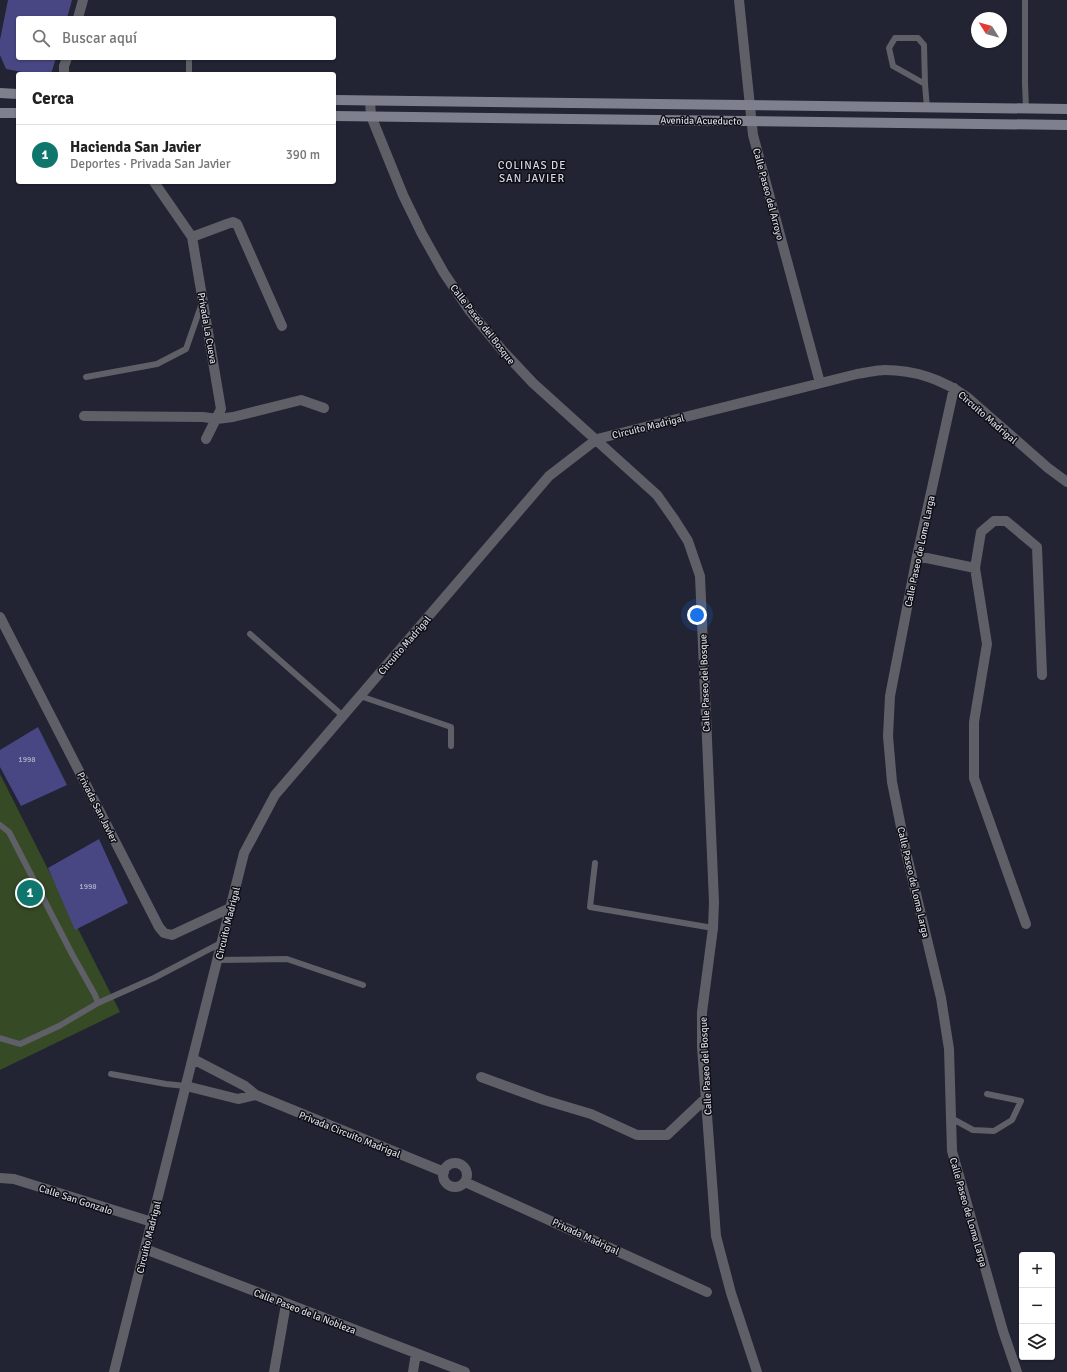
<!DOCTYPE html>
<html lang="es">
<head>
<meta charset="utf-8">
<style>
	body { margin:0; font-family:Signika,sans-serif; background:#f6f6f6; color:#222 }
	.controls { position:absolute; right:12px; bottom:12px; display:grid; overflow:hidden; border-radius:4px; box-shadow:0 1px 3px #0004 }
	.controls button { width:36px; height:36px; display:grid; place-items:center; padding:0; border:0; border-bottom:1px solid #e0e0e0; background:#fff; color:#222; font:20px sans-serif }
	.compass { position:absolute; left:971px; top:12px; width:36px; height:36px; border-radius:50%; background:#fff; box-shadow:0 1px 3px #0004; rotate:307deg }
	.you { position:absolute; left:697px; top:615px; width:14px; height:14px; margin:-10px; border:3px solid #fff; border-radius:50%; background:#1a73e8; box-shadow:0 0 0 6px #1a73e833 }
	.badge { display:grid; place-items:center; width:26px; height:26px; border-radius:50%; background:#0f766e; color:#fff; font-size:13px; font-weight:700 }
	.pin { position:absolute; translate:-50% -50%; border:2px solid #fff; box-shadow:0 1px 4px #0006 }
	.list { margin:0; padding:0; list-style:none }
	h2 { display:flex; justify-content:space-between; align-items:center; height:52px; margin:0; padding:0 16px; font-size:17px }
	h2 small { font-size:13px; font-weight:400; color:#767676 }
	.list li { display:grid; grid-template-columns:26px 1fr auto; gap:12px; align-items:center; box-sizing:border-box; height:60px; padding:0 16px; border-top:1px solid #e0e0e0 }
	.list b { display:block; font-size:15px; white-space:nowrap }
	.list p { margin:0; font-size:13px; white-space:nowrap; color:#767676 }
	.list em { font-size:13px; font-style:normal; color:#767676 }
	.icon { flex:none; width:22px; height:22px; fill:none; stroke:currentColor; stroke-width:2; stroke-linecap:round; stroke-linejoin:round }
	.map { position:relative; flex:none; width:1067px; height:1372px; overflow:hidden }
	.search { position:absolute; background:#fff; box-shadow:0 1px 3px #0004; left:16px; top:16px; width:320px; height:44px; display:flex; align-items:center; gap:10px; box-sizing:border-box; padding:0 14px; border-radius:4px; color:#767676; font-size:15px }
	.panel { position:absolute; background:#fff; box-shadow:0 1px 3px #0004; left:16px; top:72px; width:320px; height:112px; border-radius:4px }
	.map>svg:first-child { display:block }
	.green { fill:#364a25 }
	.building { fill:#484783 }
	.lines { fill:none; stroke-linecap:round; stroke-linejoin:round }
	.lane { stroke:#5f5f68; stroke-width:6 }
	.street { stroke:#5f5f68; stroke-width:10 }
	.secondary { stroke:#7f808e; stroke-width:10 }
	.labels { text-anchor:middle; stroke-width:3; stroke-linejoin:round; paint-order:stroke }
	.number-label { font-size:8px; fill:#b2b3ca }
	.street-label { font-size:10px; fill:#d6d7e2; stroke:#0d0d14 }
	.neighbourhood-label { font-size:11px; letter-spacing:1px; fill:#d6d7e2; stroke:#0d0d14 }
</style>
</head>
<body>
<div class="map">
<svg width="1067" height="1372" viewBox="0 0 1067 1372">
	<rect width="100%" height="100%" fill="#222333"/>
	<path class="green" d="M 0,774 L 120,1012 L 0,1070 Z"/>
	<path class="building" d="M 8,0 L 72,0 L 67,18 L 18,18 L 18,58 L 56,58 L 51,74 L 33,74 L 6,69 L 0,55 L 0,40 Z
		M 38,727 L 67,785 L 21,806 L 0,767 L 0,750 Z
		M 99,839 L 128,903 L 75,930 L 48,868 Z"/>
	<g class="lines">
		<path class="lane" d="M 1025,0 L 1025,83 L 1026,109
			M 189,74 L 189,58
			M 925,84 L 893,66 L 889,48 L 895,38 L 918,38 L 924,45 L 925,84 L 927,108
			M 86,377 L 157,364 L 186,349 L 202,303
			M 250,634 L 343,716
			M 360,696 L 451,727 L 451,746
			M 0,825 L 9,832 L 72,954 L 95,995 L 98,1003
			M 595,863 L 590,907 L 713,928
			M 218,960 L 287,959 L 363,985
			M 0,1038 L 20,1044 L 59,1026 L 98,1003 L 154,978 L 221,943
			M 111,1074 L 166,1084 L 186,1086
			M 951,1118 L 973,1130 L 994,1131 L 1012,1120 L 1021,1101 L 987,1094"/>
		<path class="street" d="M 739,0 L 753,135 L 820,383
			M 78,18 L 83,0
			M 64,74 L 64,66 L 67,58
			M 370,101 L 371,116 L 403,195 L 422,234 L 444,273 L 469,310 L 502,350 L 533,383 L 657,495 L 674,519 L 688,541 L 700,576 L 714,902 L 713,928 L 702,1012 L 702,1047 L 716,1236 L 731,1293 L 757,1372
			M 154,182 L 192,237 L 221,409 L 206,439
			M 192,237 L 227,224 L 233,222 L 237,224 L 282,326
			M 954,388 L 917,556 L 890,696 L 888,736 L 892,782 L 906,852 L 941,998 L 949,1049 L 952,1151 L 1003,1331 L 1017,1372
			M 84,416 L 203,417 L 217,419 L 233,417 L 301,400 L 324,408
			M 917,556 L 975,568 L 987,644 L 974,722 L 974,778 L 1026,924
			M 975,568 L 981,532 L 994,521 L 1006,521 L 1037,547 L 1042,675
			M 0,617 L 159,927 L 164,933 L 172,935 L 230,908
			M 193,1059 L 245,1086 L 256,1095 L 444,1172
			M 481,1077 L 544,1100 L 591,1114 L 637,1135 L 667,1135 L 706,1098
			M 186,1086 L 238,1099 L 256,1095
			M443 1175a12 12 0 1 1 24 0a12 12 0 1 1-24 0Z
			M 0,1178 L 14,1179 L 152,1222
			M 465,1182 L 707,1292
			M 145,1249 L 465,1372
			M 114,1372 L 244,853 L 275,795 L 549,476 L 597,439 L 857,374 C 866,373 876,370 885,370 C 914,370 943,380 967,397 L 1048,468 L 1067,482
			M 274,1372 L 286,1304
			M 413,1372 L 416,1353"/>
		<path class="secondary" d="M 0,93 L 18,94
			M 334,100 L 1067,109
			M 0,113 L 18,113
			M 334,116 L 1067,125"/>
	</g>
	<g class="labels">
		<g class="number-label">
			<text x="27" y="762">1998</text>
			<text x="88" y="889">1998</text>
		</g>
		<g class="street-label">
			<text transform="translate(701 120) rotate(1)" y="4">Avenida Acueducto</text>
			<text transform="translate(769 194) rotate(75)" y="4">Calle Paseo del Arroyo</text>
			<text transform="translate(483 324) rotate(52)" y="4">Calle Paseo del Bosque</text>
			<text transform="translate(208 328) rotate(80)" y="4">Privada La Cueva</text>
			<text transform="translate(988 417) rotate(41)" y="4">Circuito Madrigal</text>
			<text transform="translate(648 426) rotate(-14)" y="4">Circuito Madrigal</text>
			<text transform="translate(919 551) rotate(-78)" y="4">Calle Paseo de Loma Larga</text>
			<text transform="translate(404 645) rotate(-49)" y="4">Circuito Madrigal</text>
			<text transform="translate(704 683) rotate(-92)" y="4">Calle Paseo del Bosque</text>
			<text transform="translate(98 807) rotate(63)" y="4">Privada San Javier</text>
			<text transform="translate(914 882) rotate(77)" y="4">Calle Paseo de Loma Larga</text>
			<text transform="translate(227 923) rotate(-76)" y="4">Circuito Madrigal</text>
			<text transform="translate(705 1066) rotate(-93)" y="4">Calle Paseo del Bosque</text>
			<text transform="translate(350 1134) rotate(22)" y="4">Privada Circuito Madrigal</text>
			<text transform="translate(76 1199) rotate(18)" y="4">Calle San Gonzalo</text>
			<text transform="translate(969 1212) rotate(74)" y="4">Calle Paseo de Loma Larga</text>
			<text transform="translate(586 1236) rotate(25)" y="4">Privada Madrigal</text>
			<text transform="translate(148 1237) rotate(-76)" y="4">Circuito Madrigal</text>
			<text transform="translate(305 1311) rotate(21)" y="4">Calle Paseo de la Nobleza</text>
		</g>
		<g class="neighbourhood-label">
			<text x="532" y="169">COLINAS DE<tspan x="532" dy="13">SAN JAVIER</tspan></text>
		</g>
	</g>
</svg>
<div class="controls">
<button>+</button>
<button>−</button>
<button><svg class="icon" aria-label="layers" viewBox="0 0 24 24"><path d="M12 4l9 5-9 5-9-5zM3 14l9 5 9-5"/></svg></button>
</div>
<svg class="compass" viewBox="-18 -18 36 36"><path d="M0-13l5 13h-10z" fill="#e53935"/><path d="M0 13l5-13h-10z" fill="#767676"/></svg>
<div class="you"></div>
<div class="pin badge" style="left:30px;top:893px">1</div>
<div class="search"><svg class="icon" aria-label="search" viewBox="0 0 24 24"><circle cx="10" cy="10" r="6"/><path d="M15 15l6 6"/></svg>Buscar aquí</div>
<section class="panel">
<h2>Cerca<small></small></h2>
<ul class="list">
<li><span class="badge">1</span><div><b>Hacienda San Javier</b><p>Deportes · Privada San Javier</p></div><em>390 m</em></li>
</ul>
</section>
</div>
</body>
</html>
